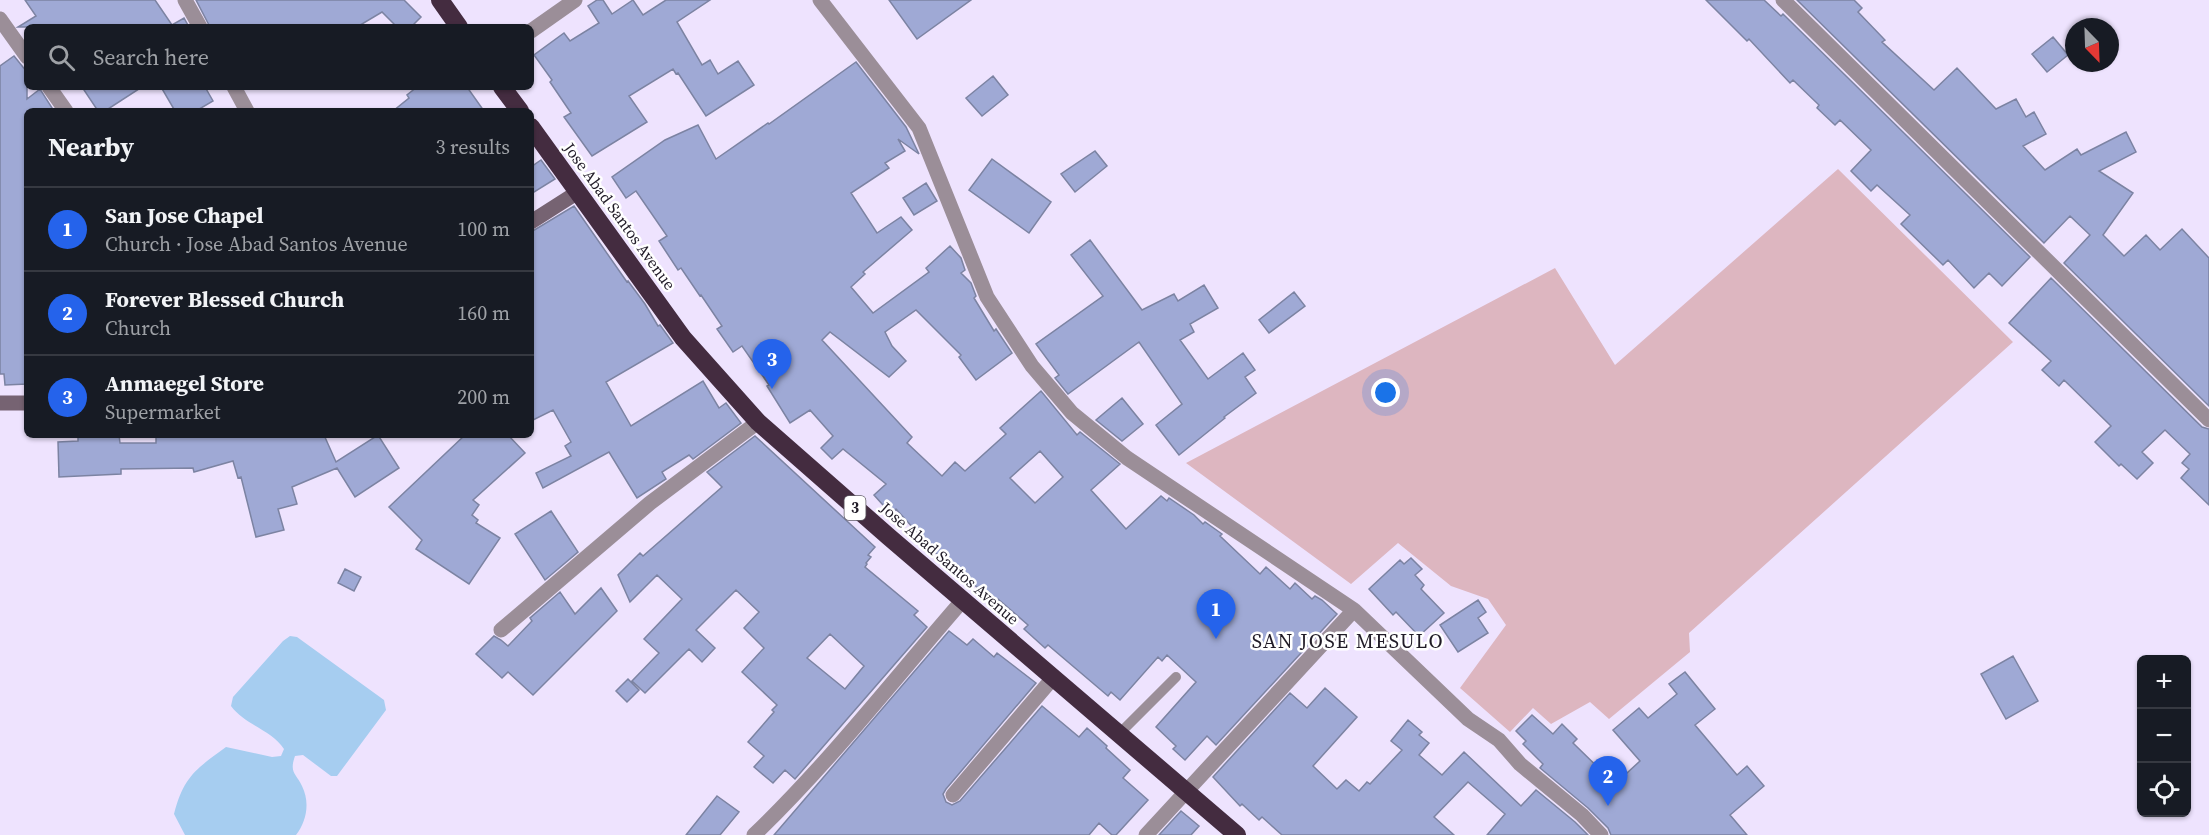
<!DOCTYPE html>
<html lang="en">
<head>
<meta charset="utf-8">
<style>
	body { margin:0; font-family:"Source Serif 4",serif; background:#20242c; color:#f1f3f6 }
	.controls { position:absolute; right:18px; bottom:18px; display:grid; overflow:hidden; border-radius:9px; box-shadow:0 2px 4px #0004 }
	.controls button { width:54px; height:54px; display:grid; place-items:center; padding:0; border:0; border-bottom:2px solid #363941; background:#171b24; color:#f1f3f6; font:30px sans-serif }
	.compass { position:absolute; left:2065px; top:18px; width:54px; height:54px; border-radius:50%; background:#171b24; box-shadow:0 2px 4px #0004; rotate:157deg }
	.you { position:absolute; left:1386px; top:393px; width:21px; height:21px; margin:-15px; border:4px solid #fff; border-radius:50%; background:#1a73e8; box-shadow:0 0 0 9px #1a73e833 }
	.badge { display:grid; place-items:center; width:39px; height:39px; border-radius:50%; background:#2563eb; color:#fff; font-size:20px; font-weight:700 }
	.pin { position:absolute; translate:-50% -50px; filter:drop-shadow(0 2px 3px #0008) }
	.pin::after { content:''; position:absolute; top:32px; width:21px; height:18px; background:inherit; clip-path:polygon(0 0,100% 0,50% 100%) }
	.list { margin:0; padding:0; list-style:none }
	h2 { display:flex; justify-content:space-between; align-items:center; height:78px; margin:0; padding:0 24px; font-size:26px }
	h2 small { font-size:20px; font-weight:400; color:#9ea1a6 }
	.list li { display:grid; grid-template-columns:39px 1fr auto; gap:18px; align-items:center; box-sizing:border-box; height:84px; padding:0 24px; border-top:2px solid #363941 }
	.list b { display:block; font-size:22px; white-space:nowrap }
	.list p { margin:0; font-size:20px; white-space:nowrap; color:#9ea1a6 }
	.list em { font-size:20px; font-style:normal; color:#9ea1a6 }
	.icon { flex:none; width:33px; height:33px; fill:none; stroke:currentColor; stroke-width:2; stroke-linecap:round; stroke-linejoin:round }
	.map { position:relative; flex:none; width:2209px; height:835px; overflow:hidden }
	.search { position:absolute; background:#171b24; box-shadow:0 2px 4px #0004; left:24px; top:24px; width:510px; height:66px; display:flex; align-items:center; gap:15px; box-sizing:border-box; padding:0 21px; border-radius:9px; color:#9ea1a6; font-size:22px }
	.panel { position:absolute; background:#171b24; box-shadow:0 2px 4px #0004; left:24px; top:108px; width:510px; height:330px; border-radius:9px }
	.map>svg:first-child { display:block }
	.green { fill:#ddb6c0 }
	.water { fill:#a6cdf0 }
	.building { fill:#9fa9d5; stroke:#7c83a2; stroke-width:1.5; fill-rule:evenodd }
	.lines { fill:none; stroke-linecap:round; stroke-linejoin:round }
	.lane { stroke:#9b8e98; stroke-width:10 }
	.street { stroke:#9b8e98; stroke-width:15 }
	.secondary { stroke:#766372; stroke-width:15 }
	.highway { stroke:#442c40; stroke-width:18 }
	.labels { text-anchor:middle; stroke-width:5; stroke-linejoin:round; paint-order:stroke }
	.shield { fill:#fff; stroke:#635f68; stroke-width:1.5 }
	.shield-label { font-size:15px; font-weight:bold; fill:#201b27 }
	.street-label { font-size:16px; fill:#201b27; stroke:#fff }
	.quarter-label { font-size:20px; letter-spacing:1.5px; fill:#201b27; stroke:#fff }
</style>
</head>
<body>
<div class="map">
<svg width="2209" height="835" viewBox="0 0 2209 835">
	<rect width="100%" height="100%" fill="#eee3fe"/>
	<path class="green" d="M 1838,169 L 2013,342 L 1689,633 L 1690,652 L 1609,719 L 1590,702 L 1551,724 L 1533,708 L 1510,732 L 1460,688 L 1506,625 L 1488,599 L 1451,586 L 1398,543 L 1351,584 L 1186,463 L 1555,268 L 1615,365 Z"/>
	<path class="water" d="M 290,636 L 297,637 L 384,700 L 386,710 L 337,776 L 331,776 L 303,755 L 295,756 C 289,773 296,773 302,786 C 310,802 307,821 296,835 L 185,835 L 174,814 C 184,776 196,769 226,747 L 272,757 L 281,756 L 284,749 C 272,730 245,725 231,706 L 233,697 L 283,641 Z"/>
	<path class="building" d="M 25,0 L 155,0 L 172,25 L 184,18 L 189,27 L 18,27 L 36,16 Z
		M 196,0 L 404,0 L 421,17 L 411,27 L 397,27 L 382,12 L 357,27 L 210,27 Z
		M 597,0 L 603,0 L 612,14 L 633,0 L 643,15 L 666,0 L 710,0 L 677,22 L 702,65 L 710,60 L 718,74 L 738,61 L 754,85 L 706,116 L 678,73 L 676,74 L 673,69 L 629,96 L 647,122 L 592,156 L 564,117 L 571,113 L 550,82 L 552,80 L 534,55 L 564,33 L 570,41 L 599,23 L 588,6 Z
		M 889,0 L 971,0 L 917,39 Z
		M 1706,0 L 1764,0 L 1781,16 L 1783,14 L 2030,257 L 2002,286 L 1989,273 L 1974,288 L 1948,260 L 1943,265 L 1901,224 L 1910,215 L 1877,185 L 1871,191 L 1851,171 L 1871,150 L 1840,120 L 1835,125 L 1817,108 L 1819,105 L 1793,80 L 1790,83 L 1749,39 L 1747,41 Z
		M 1797,0 L 1854,0 L 1862,8 L 1858,12 L 1885,40 L 1882,42 L 1934,90 L 1957,68 L 1996,109 L 2016,99 L 2026,117 L 2034,112 L 2046,134 L 2023,146 L 2045,170 L 2077,149 L 2081,155 L 2126,132 L 2136,152 L 2099,171 L 2133,193 L 2103,235 L 2124,256 L 2146,235 L 2160,250 L 2182,229 L 2209,258 L 2209,406 L 2064,263 L 2090,235 L 2070,216 L 2044,243 Z
		M 2053,37 L 2068,55 L 2047,72 L 2032,54 Z
		M 14,56 L 27,72 L 27,99 L 40,89 L 54,111 L 27,111 L 27,384 L 5,385 L 4,374 L 0,374 L 0,66 Z
		M 856,62 L 906,127 L 919,154 L 898,139 L 905,151 L 885,163 L 889,168 L 851,193 L 877,233 L 901,217 L 912,230 L 863,272 L 865,274 L 851,287 L 873,313 L 929,272 L 926,268 L 950,246 L 961,258 L 965,270 L 961,273 L 971,283 L 976,296 L 974,298 L 994,331 L 996,329 L 1012,353 L 976,380 L 959,357 L 961,355 L 916,310 L 885,332 L 892,346 L 906,361 L 889,377 L 830,332 L 822,340 L 912,437 L 907,443 L 942,476 L 955,462 L 965,471 L 1006,434 L 1000,428 L 1041,391 L 1077,435 L 1080,432 L 1120,464 L 1091,490 L 1126,529 L 1161,496 L 1167,501 L 1169,498 L 1194,515 L 1203,524 L 1205,522 L 1222,534 L 1220,536 L 1260,574 L 1266,567 L 1290,589 L 1295,583 L 1312,599 L 1315,596 L 1322,600 L 1337,614 L 1216,745 L 1207,736 L 1185,760 L 1173,749 L 1176,746 L 1156,727 L 1196,682 L 1167,655 L 1162,661 L 1158,657 L 1120,700 L 1111,692 L 1108,696 L 1048,645 L 1045,648 L 1024,629 L 1028,625 L 998,599 L 995,603 L 963,575 L 962,576 L 942,560 L 896,509 L 891,514 L 874,495 L 886,484 L 843,449 L 832,459 L 821,448 L 833,436 L 810,410 L 790,423 L 767,386 L 769,385 L 742,346 L 733,352 L 717,329 L 722,326 L 701,295 L 700,296 L 681,268 L 678,270 L 659,241 L 667,236 L 636,191 L 626,198 L 612,177 L 665,140 L 698,125 L 716,159 L 768,123 L 769,124 ZM 1040,451 L 1063,477 L 1035,503 L 1010,478 Z
		M 993,76 L 1008,95 L 982,116 L 966,98 Z
		M 82,87 L 142,87 L 105,111 L 98,111 Z
		M 161,87 L 205,87 L 213,101 L 196,111 L 175,111 Z
		M 417,87 L 467,87 L 484,111 L 393,111 L 409,98 L 407,95 Z
		M 1095,151 L 1107,166 L 1075,192 L 1061,174 Z
		M 992,159 L 1051,202 L 1029,233 L 969,190 Z
		M 541,160 L 555,179 L 531,194 L 531,167 Z
		M 926,183 L 937,201 L 914,215 L 903,198 Z
		M 574,206 L 627,282 L 628,281 L 645,304 L 658,326 L 660,325 L 673,343 L 606,382 L 631,426 L 703,381 L 719,408 L 726,403 L 741,423 L 693,459 L 689,455 L 662,472 L 666,479 L 637,498 L 609,452 L 543,488 L 536,473 L 571,456 L 565,446 L 571,442 L 553,410 L 531,421 L 531,232 Z
		M 1090,240 L 1142,310 L 1174,294 L 1178,301 L 1204,285 L 1218,308 L 1190,324 L 1194,332 L 1180,340 L 1208,379 L 1243,353 L 1255,370 L 1245,377 L 1256,393 L 1224,417 L 1225,418 L 1179,455 L 1156,425 L 1182,404 L 1139,342 L 1068,394 L 1055,378 L 1059,375 L 1036,344 L 1103,296 L 1071,255 Z
		M 2051,278 L 2202,427 L 2209,429 L 2209,505 L 2181,478 L 2189,469 L 2182,463 L 2190,454 L 2165,430 L 2142,452 L 2153,463 L 2137,479 L 2121,464 L 2119,466 L 2095,442 L 2111,426 L 2064,380 L 2059,386 L 2042,370 L 2051,361 L 2009,323 Z
		M 1294,292 L 1305,306 L 1269,333 L 1259,320 Z
		M 1122,398 L 1143,424 L 1122,441 L 1096,420 Z
		M 78,435 L 119,435 L 120,443 L 156,443 L 156,435 L 324,435 L 336,462 L 378,435 L 399,468 L 355,497 L 337,468 L 292,487 L 297,504 L 278,509 L 284,530 L 256,537 L 241,477 L 238,478 L 233,461 L 194,472 L 193,468 L 121,469 L 121,474 L 59,477 L 58,442 L 78,441 Z
		M 465,435 L 508,435 L 525,453 L 473,500 L 479,505 L 472,515 L 478,520 L 476,523 L 500,538 L 469,584 L 416,549 L 422,540 L 389,507 Z
		M 755,436 L 875,547 L 868,555 L 871,557 L 866,563 L 867,564 L 865,567 L 918,611 L 914,615 L 927,627 L 795,779 L 785,770 L 773,783 L 754,767 L 764,756 L 748,742 L 774,712 L 772,710 L 777,705 L 742,672 L 764,648 L 744,628 L 759,612 L 736,590 L 696,630 L 715,648 L 702,662 L 689,649 L 645,693 L 632,681 L 659,653 L 644,639 L 682,599 L 657,575 L 630,602 L 618,575 L 640,553 L 643,556 L 722,487 L 707,472 ZM 830,634 L 864,666 L 845,689 L 807,658 Z
		M 551,511 L 578,552 L 545,580 L 515,534 Z
		M 1411,558 L 1422,569 L 1415,575 L 1424,585 L 1421,589 L 1444,613 L 1419,636 L 1396,612 L 1393,615 L 1369,589 L 1400,560 L 1404,564 Z
		M 345,569 L 361,577 L 354,591 L 338,583 Z
		M 601,588 L 617,611 L 533,695 L 508,672 L 502,678 L 476,654 L 494,636 L 501,640 L 508,646 L 532,621 L 530,618 L 560,592 L 575,614 Z
		M 1478,600 L 1486,612 L 1478,618 L 1488,633 L 1458,652 L 1440,625 Z
		M 949,631 L 967,645 L 973,639 L 994,657 L 997,653 L 1036,683 L 946,789 L 943,794 L 946,802 L 952,805 L 960,801 L 1042,706 L 1079,737 L 1087,728 L 1107,746 L 1106,748 L 1130,770 L 1123,778 L 1148,800 L 1116,835 L 1112,835 L 1099,823 L 1089,835 L 774,835 Z
		M 2013,656 L 2038,701 L 2006,719 L 1981,674 Z
		M 1685,672 L 1715,709 L 1695,725 L 1737,775 L 1747,766 L 1764,786 L 1730,815 L 1747,835 L 1611,835 L 1608,828 L 1588,808 L 1540,768 L 1543,764 L 1523,744 L 1526,741 L 1516,731 L 1532,715 L 1553,734 L 1562,724 L 1577,739 L 1573,743 L 1615,784 L 1640,761 L 1613,730 L 1639,708 L 1648,718 L 1677,694 L 1669,684 Z
		M 628,679 L 639,690 L 627,702 L 616,691 Z
		M 1325,688 L 1357,717 L 1313,766 L 1337,789 L 1346,780 L 1359,791 L 1367,782 L 1370,784 L 1402,750 L 1391,741 L 1408,720 L 1422,732 L 1419,735 L 1429,743 L 1419,755 L 1442,775 L 1464,752 L 1521,806 L 1536,790 L 1575,822 L 1588,835 L 1487,835 L 1505,814 L 1468,782 L 1434,817 L 1454,835 L 1282,835 L 1262,817 L 1259,820 L 1242,804 L 1240,806 L 1213,777 L 1290,693 L 1307,708 Z
		M 717,796 L 739,812 L 720,835 L 686,835 Z
		M 1181,811 L 1199,826 L 1191,835 L 1159,835 Z"/>
	<g class="lines">
		<path class="lane" d="M 1119,734 L 1176,677"/>
		<path class="street" d="M 185,0 L 200,27
			M 820,0 L 919,128 L 987,297 L 1032,366 L 1072,413 L 1127,458 L 1354,610 L 1468,719 L 1499,740 L 1520,764 L 1582,815 L 1601,835
			M 1783,0 L 2209,420
			M 0,19 L 27,57
			M 531,31 L 575,0
			M 49,87 L 66,111
			M 234,87 L 247,111
			M 501,630 L 650,503 L 758,422
			M 953,795 L 1053,678
			M 754,835 C 830,762 894,679 963,600
			M 1146,835 L 1354,610"/>
		<path class="secondary" d="M 531,222 L 578,192
			M 0,403 L 27,403"/>
		<path class="highway" d="M 440,0 L 459,27
			M 502,87 L 520,111
			M 531,127 L 683,338 L 758,422 L 889,537 L 1237,835"/>
	</g>
	<g class="labels">
		<rect class="shield" x="844.5" y="496" width="21" height="24" rx="4.5"/>
		<g class="shield-label">
			<text x="855" y="513">3</text>
		</g>
		<g class="street-label">
			<text transform="translate(620 216) rotate(54)" y="6">Jose Abad Santos Avenue</text>
			<text transform="translate(950 563) rotate(41)" y="6">Jose Abad Santos Avenue</text>
		</g>
		<g class="quarter-label">
			<text x="1348" y="648">SAN JOSE MESULO</text>
		</g>
	</g>
</svg>
<div class="controls">
<button>+</button>
<button>−</button>
<button><svg class="icon" aria-label="locate" viewBox="0 0 24 24"><circle cx="12" cy="12" r="6"/><path d="M12 2v4M12 18v4M2 12h4M18 12h4"/></svg></button>
</div>
<svg class="compass" viewBox="-18 -18 36 36"><path d="M0-13l5 13h-10z" fill="#e53935"/><path d="M0 13l5-13h-10z" fill="#9ea1a6"/></svg>
<div class="you"></div>
<div class="pin badge" style="left:1216px;top:639px">1</div>
<div class="pin badge" style="left:1608px;top:806px">2</div>
<div class="pin badge" style="left:772px;top:389px">3</div>
<div class="search"><svg class="icon" aria-label="search" viewBox="0 0 24 24"><circle cx="10" cy="10" r="6"/><path d="M15 15l6 6"/></svg>Search here</div>
<section class="panel">
<h2>Nearby<small>3 results</small></h2>
<ul class="list">
<li><span class="badge">1</span><div><b>San Jose Chapel</b><p>Church · Jose Abad Santos Avenue</p></div><em>100 m</em></li>
<li><span class="badge">2</span><div><b>Forever Blessed Church</b><p>Church</p></div><em>160 m</em></li>
<li><span class="badge">3</span><div><b>Anmaegel Store</b><p>Supermarket</p></div><em>200 m</em></li>
</ul>
</section>
</div>
</body>
</html>
